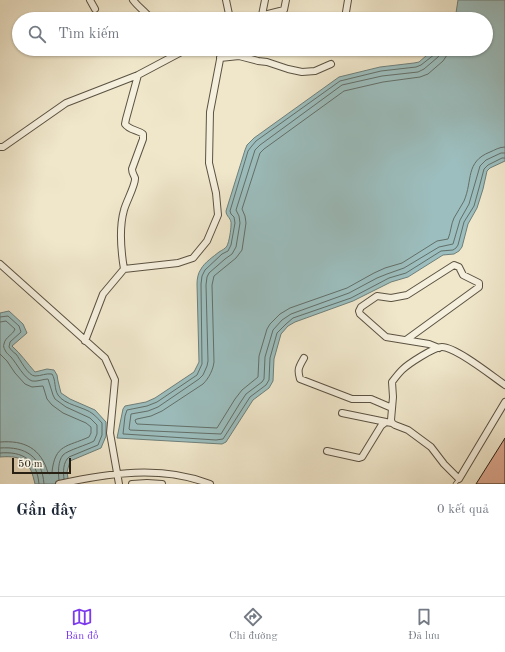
<!DOCTYPE html>
<html lang="vi">
<head>
<meta charset="utf-8">
<style>
	body { margin:0; font-family:"Old Standard TT",serif; background:#f6f6f7; color:#1f2937 }
	.scale { position:absolute; left:12px; bottom:10px; width:59px; box-sizing:border-box; padding-left:4px; border:2px solid #292014; border-top:0; font-size:11px; line-height:14px; white-space:nowrap; color:#292014; -webkit-text-stroke:3px #f5efdd; paint-order:stroke }
	.list { margin:0; padding:0; list-style:none }
	h2 { display:flex; justify-content:space-between; align-items:center; height:52px; margin:0; padding:0 16px; font-size:17px }
	h2 small { font-size:13px; font-weight:400; color:#747a83 }
	.icon { flex:none; width:22px; height:22px; fill:none; stroke:currentColor; stroke-width:2; stroke-linecap:round; stroke-linejoin:round }
	.map { position:relative; flex:none; width:505px; height:484px; overflow:hidden }
	.search { position:absolute; background:#fff; box-shadow:0 1px 3px #0004; left:12px; right:12px; top:12px; height:44px; display:flex; align-items:center; gap:10px; box-sizing:border-box; padding:0 14px; border-radius:22px; color:#747a83; font-size:15px }
	.sheet { height:112px; background:#fff }
	nav { display:flex; justify-content:space-around; align-items:center; box-sizing:border-box; height:56px; border-top:1px solid #e0e1e3; background:#fff; font-size:11px; color:#747a83 }
	nav a { display:grid; justify-items:center; gap:2px }
	nav .on { color:#7c3aed }
	.map>svg:first-child { display:block }
	.water { fill:#9cbebe; stroke:#6e7f7a }
	.lines { fill:none; stroke-linecap:round; stroke-linejoin:round }
	.shore { stroke:#626f69; stroke-width:1 }
	.building { fill:#dea990; stroke:#292014 }
	.service-casing { stroke:#5b5242; stroke-width:4.5 }
	.minor-casing { stroke:#5b5242; stroke-width:8 }
	.service { stroke:#f5efdd; stroke-width:3 }
	.minor { stroke:#f5efdd; stroke-width:6 }
</style>
</head>
<body>
<div class="map">
<svg width="505" height="484" viewBox="0 0 505 484">
	<rect width="100%" height="100%" fill="#f0e7cb"/>
	<filter id="stains"><feTurbulence type="fractalNoise" baseFrequency=".005" numOctaves="4"/><feColorMatrix values="0 0 0 0 .2 0 0 0 0 .09 0 0 0 0 .02 0 0 0 .5 -.17"/></filter>
	<radialGradient id="worn" r=".72"><stop offset=".6" stop-color="#630" stop-opacity="0"/><stop offset="1" stop-color="#630" stop-opacity=".3"/></radialGradient>
	<path class="water" d="M 458,0 L 505,0 L 505,161 L 490,168 L 487,171 L 483,189 L 477,208 L 468,224 L 462,247 L 459,251 L 454,254 L 443,255 L 408,277 L 391,282 L 353,301 L 295,322 L 288,326 L 281,334 L 274,359 L 273,381 L 269,388 L 253,400 L 226,442 L 222,444 L 117,438 L 123,409 L 125,406 L 146,402 L 155,398 L 194,372 L 199,362 L 197,284 C 197,279 198,273 201,269 C 204,263 214,256 219,252 C 222,250 225,249 227,246 C 229,242 231,230 231,225 C 232,218 226,217 226,211 L 245,150 L 247,145 L 254,138 L 339,77 L 380,67 L 414,63 L 419,62 L 434,49 L 486,49 L 486,19 L 453,19 L 456,13 Z
		M 9,311 L 23,324 L 27,333 L 12,346 C 21,354 27,363 35,372 L 47,369 L 54,370 L 57,375 L 58,381 L 61,393 L 70,399 L 95,410 L 106,422 L 106,436 L 101,448 L 70,461 L 67,472 L 69,484 L 35,484 C 30,462 24,455 0,457 L 0,313 Z"/>
	<g class="lines">
		<path class="shore" d="M 436,49 L 435,54 L 421,65 L 416,67 L 381,71 L 340,81 L 256,141 L 251,147 L 248,151 L 230,211 L 231,214 L 234,217 L 235,223 L 231,245 L 228,251 L 222,254 L 205,270 L 202,276 L 201,284 L 202,364 L 197,375 L 157,402 L 147,406 L 127,410 L 125,416 L 123,434 L 124,434 L 216,440 L 223,439 L 250,397 L 266,385 L 269,380 L 270,358 L 277,333 L 286,324 L 293,318 L 351,298 L 389,278 L 406,273 L 441,251 L 453,250 L 456,248 L 458,245 L 464,222 L 474,206 L 479,188 L 484,169 L 488,165 L 502,158 L 505,158
			M 441,49 L 441,53 L 438,57 L 424,69 L 418,72 L 382,76 L 342,85 L 260,145 L 255,150 L 236,210 L 239,216 L 240,223 L 236,247 L 232,254 L 225,259 L 209,273 L 207,277 L 206,285 L 208,361 L 207,366 L 203,375 L 199,379 L 158,407 L 148,411 L 131,414 L 129,429 L 130,430 L 221,434 L 240,403 L 246,394 L 262,382 L 264,379 L 265,357 L 273,330 L 282,320 L 291,314 L 349,293 L 377,278 L 387,274 L 404,268 L 439,247 L 453,244 L 460,220 L 469,204 L 480,166 L 486,160 L 501,153 L 505,153
			M 447,49 L 447,55 L 443,61 L 428,74 L 420,77 L 383,82 L 344,91 L 264,149 L 260,153 L 242,209 L 245,216 L 246,223 L 242,250 L 236,258 L 214,276 L 212,285 L 214,362 C 213,370 209,378 203,384 L 162,411 L 151,416 L 137,419 L 135,420 L 136,423 L 137,424 L 217,428 L 235,399 L 242,390 L 258,377 L 259,356 L 267,329 L 270,324 L 280,314 L 290,308 L 347,288 L 374,273 L 385,268 L 402,263 L 437,241 L 448,239 C 451,232 451,224 454,218 C 457,212 461,207 464,201 C 473,180 465,162 490,152 C 495,150 499,147 505,147
			M 0,317 L 8,316 L 19,326 L 21,332 L 10,342 L 9,347 C 11,350 13,352 16,354 C 20,359 28,376 35,376 C 41,376 46,373 52,374 C 56,380 54,389 58,395 C 64,405 85,407 93,414 C 97,417 99,420 102,423 L 102,435 L 98,445 L 69,457 C 63,462 63,472 64,479
			M 0,322 L 6,321 L 15,329 C 13,335 5,337 4,344 C 3,346 4,348 5,350 C 6,353 9,355 11,357 C 17,364 24,378 32,381 C 37,382 43,379 48,379 L 53,395 L 55,399 L 66,407 L 90,418 L 97,425 L 97,434 L 94,441 C 87,445 68,450 63,455 C 58,461 58,472 59,480
			M 0,354 L 7,361 L 15,373 L 25,384 L 32,387 L 43,386 L 47,399 L 52,405 L 63,413 L 86,423 L 91,427 L 91,433 L 89,437 C 67,447 55,444 52,472 L 50,474 L 48,473 C 41,448 24,440 0,442
			M 0,448 C 26,446 42,457 44,484
			M 0,453 C 23,451 37,460 39,484"/>
	</g>
	<path class="building" d="M 505,438 L 505,484 L 476,484 Z"/>
	<g class="lines">
		<defs>
			<path id="service" d="M 455,484 L 459,479"/>
			<path id="minor" d="M 90,0 L 95,9
				M 133,0 C 138,7 146,12 151,19
				M 226,0 L 230,19
				M 348,0 L 346,12 L 346,15 L 354,19
				M 262,15 L 265,0
				M 247,19 L 284,10 L 286,0
				M 220,58 L 239,56 L 258,61 L 267,62 L 288,69 L 302,72 L 315,71 L 331,64
				M 0,147 L 3,147 L 66,103 L 138,75 L 187,49
				M 0,264 L 105,358 L 115,380 L 110,433 L 119,484
				M 124,269 C 121,251 119,228 124,210 C 126,202 136,184 135,178 C 134,175 132,173 132,169 L 143,139 L 143,134 C 138,130 129,130 125,124 L 126,119 L 138,75
				M 406,340 L 479,287 L 479,283 L 463,275 L 459,267 L 454,265 L 407,295 L 391,298 L 377,296 L 361,307 L 359,311 L 360,314 L 386,337 L 429,344 L 439,348
				M 85,341 L 103,294 L 124,269 L 178,263 L 193,258 L 207,241 L 218,215 L 216,193 L 209,163 L 210,112 L 222,49
				M 304,358 C 299,367 297,369 300,379 L 352,399 L 371,399 L 392,408
				M 505,385 C 492,376 456,347 442,347 C 434,347 408,364 402,370 C 398,374 395,378 392,382 L 393,397 L 391,420 L 392,423 L 395,425 L 408,430 L 431,447 L 444,464 L 459,479 L 505,402
				M 342,413 L 386,422
				M 327,451 L 359,458 L 362,457 L 381,426 L 386,422 L 392,423
				M 59,484 C 109,473 161,465 210,484
				M 132,484 L 147,483 L 162,484"/>
		</defs>
		<use href="#service" class="service-casing"/>
		<use href="#minor" class="minor-casing"/>
		<use href="#service" class="service"/>
		<use href="#minor" class="minor"/>
	</g>
	<rect width="100%" height="100%" filter="url(#stains)"/>
	<rect width="100%" height="100%" fill="url(#worn)"/>
</svg>
<div class="scale">50 m</div>
<div class="search"><svg class="icon" aria-label="search" viewBox="0 0 24 24"><circle cx="10" cy="10" r="6"/><path d="M15 15l6 6"/></svg>Tìm kiếm</div>
</div>
<section class="sheet">
<h2>Gần đây<small>0 kết quả</small></h2>
<ul class="list">
</ul>
</section>
<nav>
<a class="on"><svg class="icon" aria-label="map" viewBox="0 0 24 24"><path d="M3 6l6-2 6 2 6-2v14l-6 2-6-2-6 2zM9 4v14M15 6v14"/></svg>Bản đồ</a>
<a><svg class="icon" aria-label="directions" viewBox="0 0 24 24"><path d="M12 3l9 9-9 9-9-9zM9 14v-3h6M13 9l2 2-2 2"/></svg>Chỉ đường</a>
<a><svg class="icon" aria-label="saved" viewBox="0 0 24 24"><path d="M7 4h10v16l-5-4-5 4z"/></svg>Đã lưu</a>
</nav>
</body>
</html>
